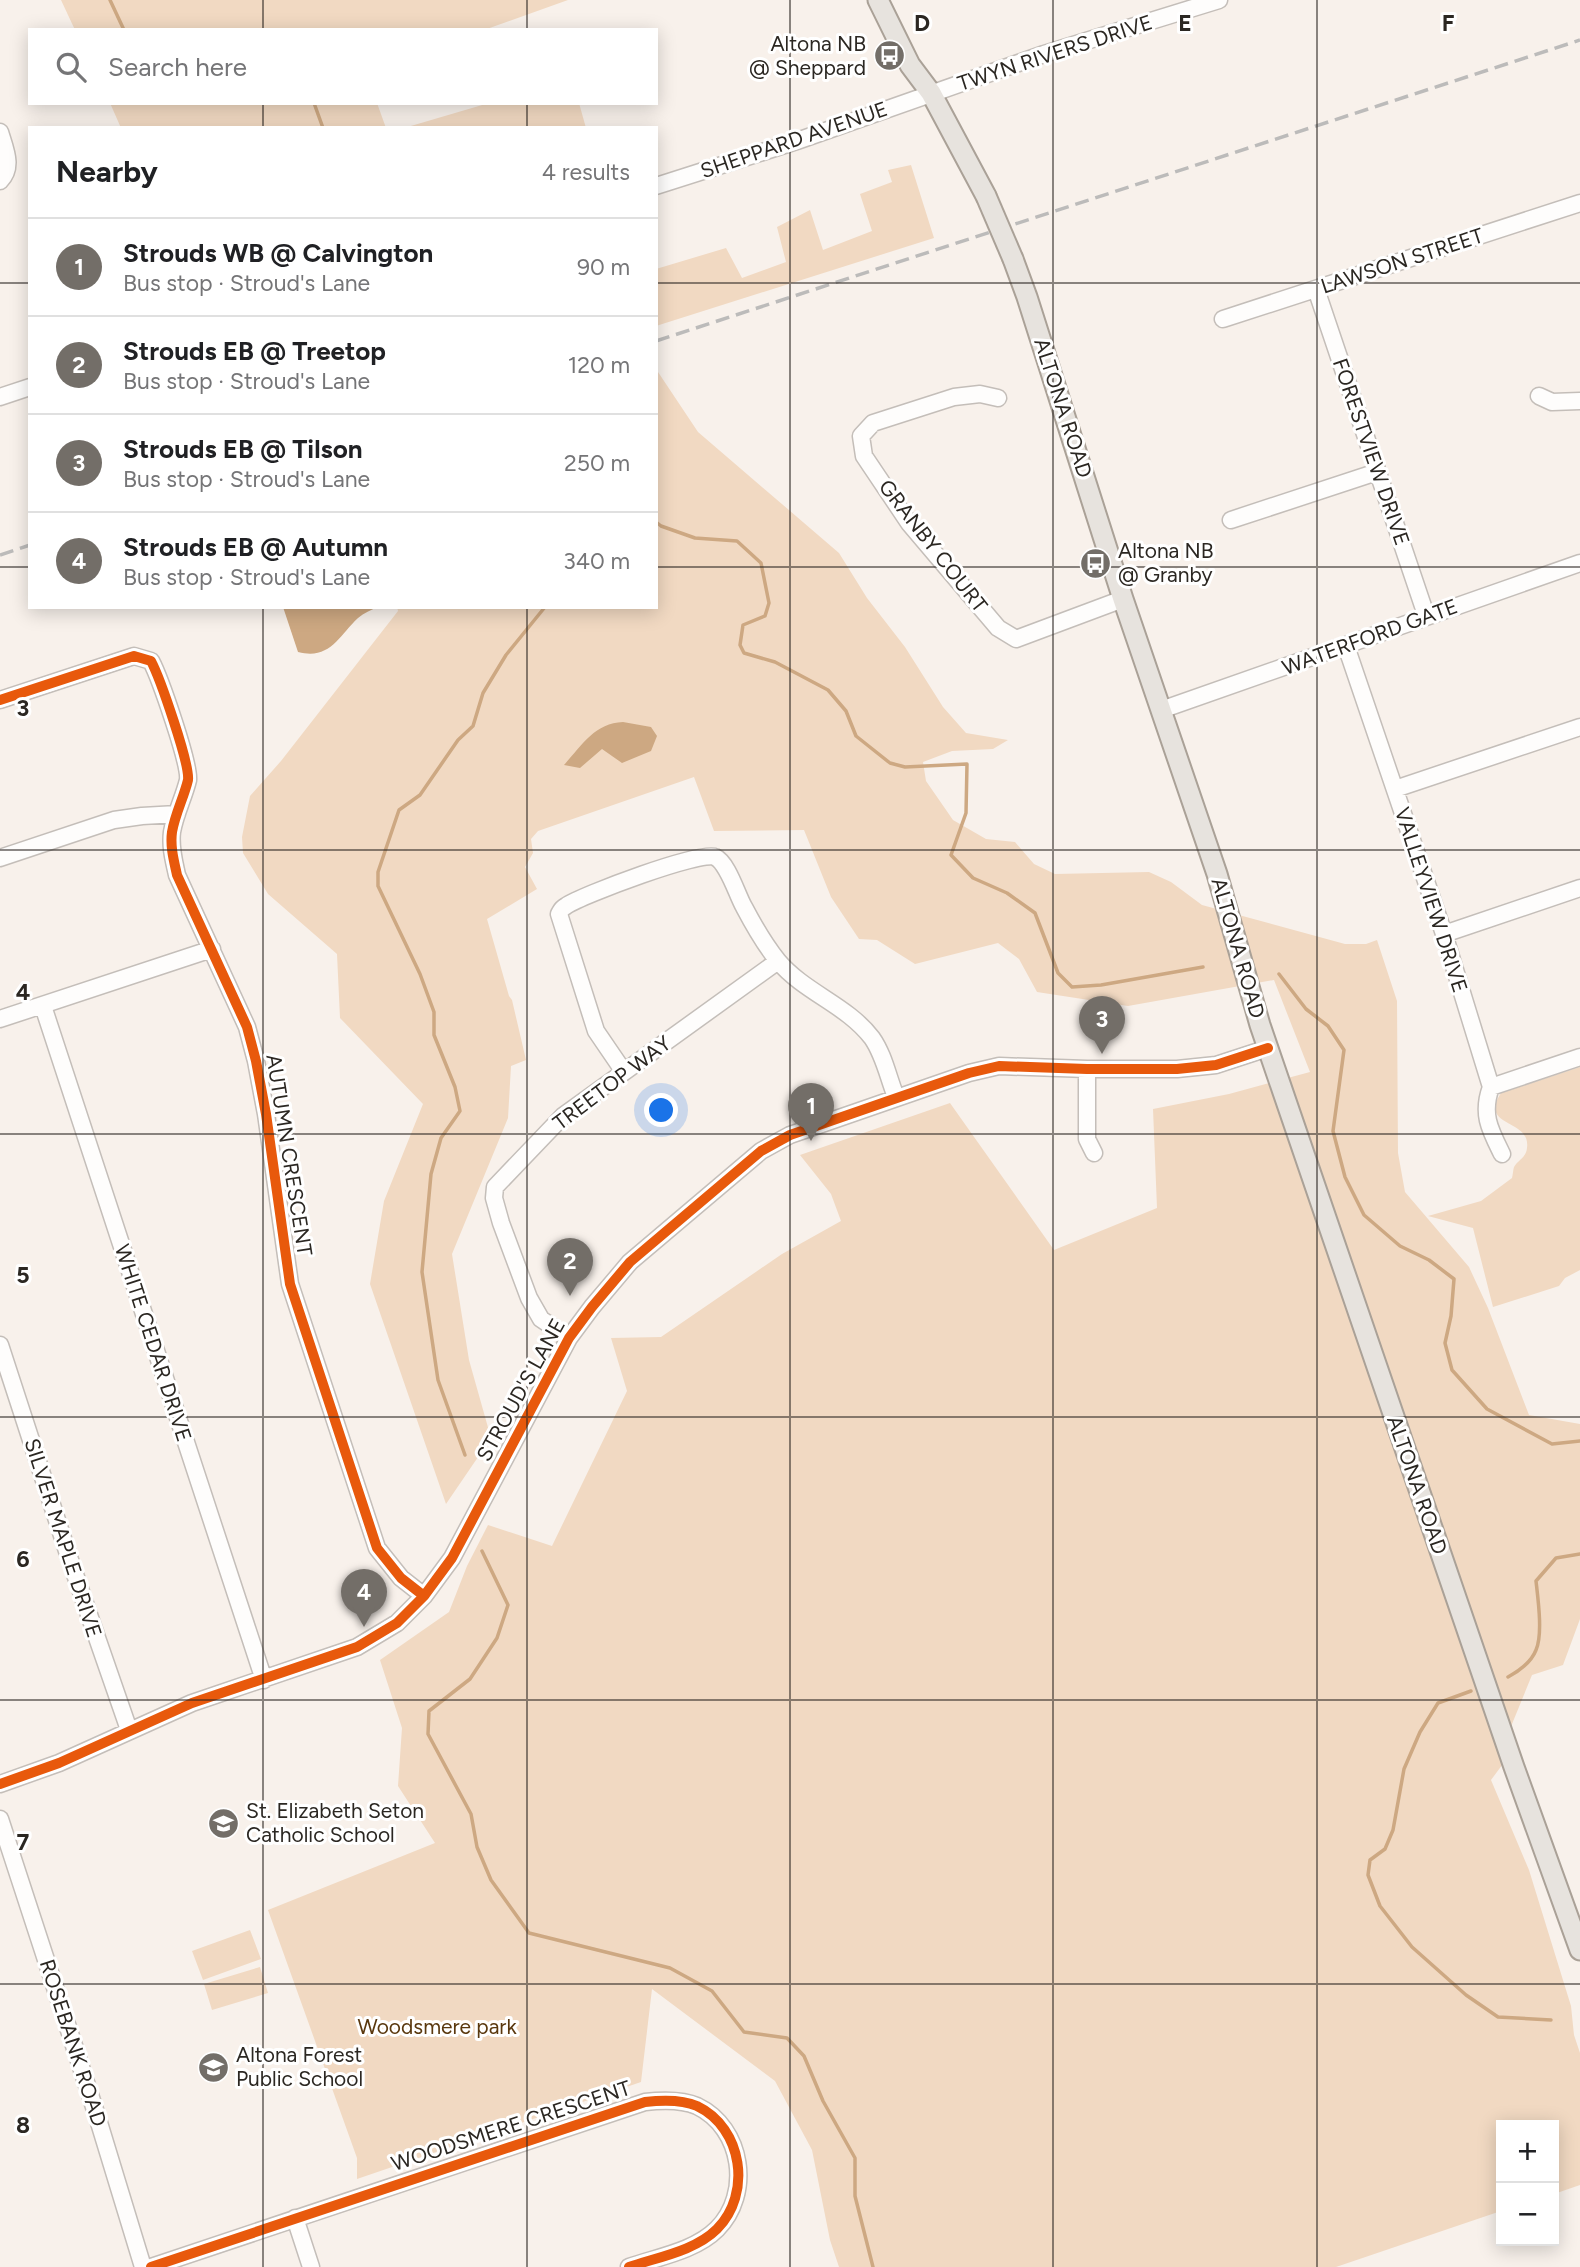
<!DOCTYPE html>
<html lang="en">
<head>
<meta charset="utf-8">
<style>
	body { margin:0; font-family:Figtree,sans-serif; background:#f6f6f6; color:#202124 }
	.controls { position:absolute; right:21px; bottom:21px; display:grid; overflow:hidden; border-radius:0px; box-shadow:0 4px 18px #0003 }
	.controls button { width:63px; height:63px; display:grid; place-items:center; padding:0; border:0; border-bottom:2px solid #e0e0e0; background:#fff; color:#202124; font:35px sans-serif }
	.you { position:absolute; left:662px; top:1111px; width:24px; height:24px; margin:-18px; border:5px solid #fff; border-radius:50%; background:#1a73e8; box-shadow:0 0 0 10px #1a73e833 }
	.badge { display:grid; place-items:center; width:46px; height:46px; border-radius:50%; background:#736e68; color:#fff; font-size:23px; font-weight:700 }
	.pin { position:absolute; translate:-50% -58px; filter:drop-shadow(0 2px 4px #0008) }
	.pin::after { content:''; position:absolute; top:37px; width:24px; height:21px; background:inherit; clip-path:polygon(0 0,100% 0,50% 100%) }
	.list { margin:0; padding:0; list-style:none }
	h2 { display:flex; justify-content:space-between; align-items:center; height:91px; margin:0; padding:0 28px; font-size:30px }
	h2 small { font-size:23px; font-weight:400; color:#757577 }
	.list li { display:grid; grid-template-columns:46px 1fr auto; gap:21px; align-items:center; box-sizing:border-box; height:98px; padding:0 28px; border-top:2px solid #e0e0e0 }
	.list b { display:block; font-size:26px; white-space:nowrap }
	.list p { margin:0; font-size:23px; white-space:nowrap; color:#757577 }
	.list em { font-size:23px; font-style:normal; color:#757577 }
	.icon { flex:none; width:38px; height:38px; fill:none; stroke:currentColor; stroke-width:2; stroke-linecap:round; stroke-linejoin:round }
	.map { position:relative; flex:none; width:1580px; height:2267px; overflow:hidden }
	.search { position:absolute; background:#fff; box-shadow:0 4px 18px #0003; left:28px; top:28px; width:630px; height:77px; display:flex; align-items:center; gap:18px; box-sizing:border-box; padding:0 24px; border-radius:0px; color:#757577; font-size:26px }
	.panel { position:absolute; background:#fff; box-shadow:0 4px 18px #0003; left:28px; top:126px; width:630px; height:483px; border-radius:0px }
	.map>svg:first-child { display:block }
	.green { fill:#f1d9c2 }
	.water { fill:#cda882 }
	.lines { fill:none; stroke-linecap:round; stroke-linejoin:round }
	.stream { stroke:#cda882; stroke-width:3.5 }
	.minor-casing { stroke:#c4beb9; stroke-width:19 }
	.major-casing { stroke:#aaa197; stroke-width:23 }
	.minor { stroke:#fefdfc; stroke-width:16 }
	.major { stroke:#e7e3de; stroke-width:19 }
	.rail { stroke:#bcbbba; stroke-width:3.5; stroke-dasharray:14 7; stroke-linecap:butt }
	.major-bridge-casing { stroke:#aaa197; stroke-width:23; stroke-linecap:butt }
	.major-bridge { stroke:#e7e3de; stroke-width:19 }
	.cycleway-casing { stroke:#fff; stroke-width:15 }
	.cycleway { stroke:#e8590c; stroke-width:10 }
	.grid { fill:none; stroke:#2b2722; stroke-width:2; stroke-opacity:0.55 }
	.labels { text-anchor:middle; stroke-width:6; stroke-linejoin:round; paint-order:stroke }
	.poi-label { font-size:21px; fill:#2b2722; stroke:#fff; text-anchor:start }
	.street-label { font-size:21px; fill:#2b2722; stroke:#fff }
	.park-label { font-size:21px; fill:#5a380e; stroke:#fff }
	.grid-label { font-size:23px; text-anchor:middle; font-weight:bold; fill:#2b2722; stroke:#fff; stroke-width:6; stroke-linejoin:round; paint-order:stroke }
</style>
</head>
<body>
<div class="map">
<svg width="1580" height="2267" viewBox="0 0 1580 2267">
	<rect width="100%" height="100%" fill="#f8f1eb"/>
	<path class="green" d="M 61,0 L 568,0 L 484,30 L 75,30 Z
		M 110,103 L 377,103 L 386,128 L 121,128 Z
		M 489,103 L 579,103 L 586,128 L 404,128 Z
		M 911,165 L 934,238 L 656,326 L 656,269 L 726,248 L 742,278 L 786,262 L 777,227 L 810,210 L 823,250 L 872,231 L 860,194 L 892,182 L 888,170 Z
		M 656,369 L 698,432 L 839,553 L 867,598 L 905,647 L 943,707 L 966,733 L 1008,740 L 993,749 L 952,751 L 923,762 L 926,781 L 953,820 L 986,839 L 1015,842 L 1034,864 L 1055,874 L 1149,872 L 1171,882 L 1202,905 L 1345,944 L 1366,944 L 1377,940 L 1397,1001 L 1398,1153 L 1405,1192 L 1469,1267 L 1488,1308 L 1529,1415 L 1580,1424 L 1580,1619 L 1563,1665 L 1532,1675 L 1512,1724 L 1511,1753 L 1491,1780 L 1529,1870 L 1571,2006 L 1574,2035 L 1580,2053 L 1580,2185 L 1554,2194 L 1554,2125 L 1501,2125 L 1501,2211 L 1336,2267 L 839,2267 L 830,2240 L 812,2150 L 775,2081 L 652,1989 L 641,2082 L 357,2179 L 357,2158 L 268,1910 L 435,1843 L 398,1786 L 402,1728 L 380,1660 L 449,1612 L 467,1566 L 488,1525 L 552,1546 L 627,1391 L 611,1338 L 661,1337 L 782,1254 L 841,1221 L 831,1194 L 800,1155 L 950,1103 L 1054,1250 L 1157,1208 L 1153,1109 L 1229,1094 L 1310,1072 L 1274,980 L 1128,1006 L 1037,992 L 1019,959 L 998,943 L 915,964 L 877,940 L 859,939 L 831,897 L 804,830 L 714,831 L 694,777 L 538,831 L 531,839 L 533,853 L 525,867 L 537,889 L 487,919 L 509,996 L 512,1000 L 526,1060 L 511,1066 L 508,1118 L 452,1254 L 469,1360 L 491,1438 L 446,1504 L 370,1284 L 384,1201 L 423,1104 L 340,1018 L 337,954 L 268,894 L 243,853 L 242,837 L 250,796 L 281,761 L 398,611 L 397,607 L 656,607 Z
		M 1580,1067 L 1580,1270 L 1565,1278 L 1559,1286 L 1493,1307 L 1473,1228 L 1428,1216 L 1481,1201 L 1512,1178 C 1513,1174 1513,1170 1514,1167 C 1518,1160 1526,1158 1527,1148 C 1531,1118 1478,1128 1501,1093 Z
		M 250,1930 L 261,1959 L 203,1980 L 192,1951 Z
		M 260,1967 L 268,1993 L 212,2010 L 204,1984 Z"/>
	<path class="water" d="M 283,607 L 378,607 C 371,610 364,613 358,618 C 338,637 330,660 298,652 Z
		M 623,722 L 651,727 L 657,736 L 651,751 L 622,763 L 602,749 L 580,768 L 564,765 C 582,745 595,723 623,722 Z"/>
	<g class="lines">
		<path class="stream" d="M 110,0 L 124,30
			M 314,103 L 323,128
			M 656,522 L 661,526 L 695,538 L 737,541 L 761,563 L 769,603 L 765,616 L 743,625 L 740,645 L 744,653 L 775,662 L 828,690 L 846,711 L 856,736 L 890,763 L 905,767 L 967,764 L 966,813 L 951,855 L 973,878 L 1007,893 L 1035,913 L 1058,973 L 1072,987 L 1101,985 L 1203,967
			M 1279,974 L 1306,1009 L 1328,1026 L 1344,1050 L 1333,1131 L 1345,1177 L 1364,1215 L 1400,1246 L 1429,1260 L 1454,1279 L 1451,1316 L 1445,1343 L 1452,1370 L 1487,1409 L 1552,1444 L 1580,1441
			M 465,1455 L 438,1380 L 422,1272 L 431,1174 L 441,1138 L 460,1111 L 455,1087 L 434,1035 L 434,1012 L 420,974 L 378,886 L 378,872 L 399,810 L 420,795 L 458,740 L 473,726 L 483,693 L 506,655 L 545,607
			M 482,1551 L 508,1605 L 497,1638 L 470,1679 L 429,1711 L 428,1734 L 471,1814 L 477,1847 L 491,1880 L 529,1933 L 670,1968 L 712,1991 L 744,2032 L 787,2038 L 804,2056 L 823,2101 L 855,2158 L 855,2196 L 873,2267
			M 1508,1677 C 1519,1671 1531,1663 1536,1650 C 1543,1634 1538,1599 1536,1581 L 1556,1558 L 1580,1554
			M 1471,1691 L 1438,1703 L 1420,1732 L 1404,1769 L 1393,1830 L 1385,1849 L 1370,1860 L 1368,1875 L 1380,1906 L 1412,1947 L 1466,1995 L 1498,2017 L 1551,2020"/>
		<defs>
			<path id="minor" d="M 0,132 C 5,149 14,167 0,181
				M 656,186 L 797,141 L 1044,54 L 1219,0
				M 1316,289 L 1426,615
				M 1223,319 L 1580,203
				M 1539,396 L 1552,402 L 1580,401
				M 0,397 L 30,387
				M 998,398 L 980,394 L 954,397 L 873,423 L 861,436 L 864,456 L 909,523 L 998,628 L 1016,639 L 1123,599
				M 1231,520 L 1377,472
				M 1346,646 L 1444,934 L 1491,1087 C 1481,1114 1490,1130 1502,1154
				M 0,700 L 134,656 L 151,661 C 160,678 190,764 188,780 C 184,797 175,814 172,832 C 170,847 174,861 177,875 L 247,1027 L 256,1061 L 266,1114 L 290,1284 L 377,1548 L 401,1578 L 424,1596
				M 1161,710 L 1580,563
				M 1395,789 L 1580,727
				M 0,858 L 114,820 L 142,816 L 177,814
				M 1444,934 L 1580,888
				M 43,1006 L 264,1680
				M 0,1019 L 212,949
				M 1087,1069 L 1087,1139 L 1094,1153
				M 624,1072 L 596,1031 L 559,914 C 562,909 561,909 566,906 C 582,895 702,850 715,857 C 728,863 737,895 744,907 C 754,926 765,945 778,961 C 805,993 847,1005 872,1038 C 884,1055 888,1077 896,1097
				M 1491,1087 L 1580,1057
				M 569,1338 L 541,1319 L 529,1298 L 501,1223 L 494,1198 L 495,1187 L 563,1116 L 778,961
				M 0,1345 L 69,1557 L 129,1730
				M 0,1784 L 59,1763 L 192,1703 L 357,1647 L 397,1623 L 424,1596 L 452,1558 L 569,1338 L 592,1307 L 630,1262 L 761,1151 L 790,1135 L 969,1073 L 999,1066 L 1087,1069 L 1177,1069 L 1216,1065 L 1268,1048
				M 0,1819 L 97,2116 L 143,2267
				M 295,2218 L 311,2267
				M 151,2267 L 645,2102 C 662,2100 681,2099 697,2106 C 743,2128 752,2194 717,2229 C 695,2251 658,2257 629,2267"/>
			<path id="major" d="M 878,0 L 910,65 L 931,93 L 986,196
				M 1013,259 L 1027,297 L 1123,599 L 1217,874 L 1260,1025 L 1514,1767 L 1580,1950"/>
		</defs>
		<use href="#minor" class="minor-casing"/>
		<use href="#major" class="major-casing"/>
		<use href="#minor" class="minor"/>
		<use href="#major" class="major"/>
		<path class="rail" d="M 656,341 L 1580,40
			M 0,555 L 30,545"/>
		<defs>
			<path id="major-bridge" d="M 986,196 L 1013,259"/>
		</defs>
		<use href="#major-bridge" class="major-bridge-casing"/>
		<use href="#major-bridge" class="major-bridge"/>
		<defs>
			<path id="cycleway" d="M 0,700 L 134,656 L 151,661 C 160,678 190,764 188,780 C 184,797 175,814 172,832 C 170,847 174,861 177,875 L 247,1027 L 256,1061 L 266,1114 L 290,1284 L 377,1548 L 401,1578 L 424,1596
				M 0,1784 L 59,1763 L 192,1703 L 357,1647 L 397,1623 L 424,1596 L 452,1558 L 569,1338 L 592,1307 L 630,1262 L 761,1151 L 790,1135 L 969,1073 L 999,1066 L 1087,1069 L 1177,1069 L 1216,1065 L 1268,1048
				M 151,2267 L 645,2102 C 662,2100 681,2099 697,2106 C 743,2128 752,2194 717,2229 C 695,2251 658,2257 629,2267"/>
		</defs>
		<use href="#cycleway" class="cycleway-casing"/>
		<use href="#cycleway" class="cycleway"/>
	</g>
	<path class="grid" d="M 263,0 L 263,30M 527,0 L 527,30M 790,0 L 790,2267M 1053,0 L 1053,2267M 1317,0 L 1317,2267M 263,103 L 263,128M 527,103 L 527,128M 0,283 L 30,283M 656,283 L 1580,283M 0,567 L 30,567M 656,567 L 1580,567M 263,607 L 263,2267M 527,607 L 527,2267M 0,850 L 1580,850M 0,1134 L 1580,1134M 0,1417 L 1580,1417M 0,1700 L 1580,1700M 0,1984 L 1580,1984"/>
	<defs>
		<symbol id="bus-disc" viewBox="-11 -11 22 22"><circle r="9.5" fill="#736e68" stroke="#fff"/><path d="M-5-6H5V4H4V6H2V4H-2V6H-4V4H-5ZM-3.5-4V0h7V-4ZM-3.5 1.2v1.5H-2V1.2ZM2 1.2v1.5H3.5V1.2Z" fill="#fff"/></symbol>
		<symbol id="school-disc" viewBox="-11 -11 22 22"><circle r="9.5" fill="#736e68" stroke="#fff"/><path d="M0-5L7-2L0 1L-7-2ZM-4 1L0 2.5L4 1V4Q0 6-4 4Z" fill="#fff"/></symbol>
	</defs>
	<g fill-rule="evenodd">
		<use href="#bus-disc" x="872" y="38" width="35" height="35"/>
		<use href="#bus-disc" x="1078" y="546" width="35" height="35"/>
		<use href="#school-disc" x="206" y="1806" width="35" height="35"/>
		<use href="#school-disc" x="196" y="2050" width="35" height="35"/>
	</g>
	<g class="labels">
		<g class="poi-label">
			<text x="866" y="51" text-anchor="end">Altona NB<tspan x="866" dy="24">@ Sheppard</tspan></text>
			<text x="1118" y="558">Altona NB<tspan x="1118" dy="24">@ Granby</tspan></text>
			<text x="246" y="1818">St. Elizabeth Seton<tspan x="246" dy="24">Catholic School</tspan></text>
			<text x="236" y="2062">Altona Forest<tspan x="236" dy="24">Public School</tspan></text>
		</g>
		<g class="street-label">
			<text transform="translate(1055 53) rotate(-18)" y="7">TWYN RIVERS DRIVE</text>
			<text transform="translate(794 140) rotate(-19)" y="7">SHEPPARD AVENUE</text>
			<text transform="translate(1402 261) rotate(-18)" y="7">LAWSON STREET</text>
			<text transform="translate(1063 408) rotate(72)" y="7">ALTONA ROAD</text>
			<text transform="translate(1371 452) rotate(71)" y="7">FORESTVIEW DRIVE</text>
			<text transform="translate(933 546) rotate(52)" y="7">GRANBY COURT</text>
			<text transform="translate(1370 637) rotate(-20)" y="7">WATERFORD GATE</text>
			<text transform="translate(1431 900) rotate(72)" y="7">VALLEYVIEW DRIVE</text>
			<text transform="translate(1238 948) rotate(74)" y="7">ALTONA ROAD</text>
			<text transform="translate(612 1083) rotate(-37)" y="7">TREETOP WAY</text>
			<text transform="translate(289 1155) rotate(81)" y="7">AUTUMN CRESCENT</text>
			<text transform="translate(153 1343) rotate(72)" y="7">WHITE CEDAR DRIVE</text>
			<text transform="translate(521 1390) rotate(-61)" y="7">STROUD'S LANE</text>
			<text transform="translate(1417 1485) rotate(71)" y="7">ALTONA ROAD</text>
			<text transform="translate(63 1538) rotate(72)" y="7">SILVER MAPLE DRIVE</text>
			<text transform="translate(73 2043) rotate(72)" y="7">ROSEBANK ROAD</text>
			<text transform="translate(511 2126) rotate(-18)" y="7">WOODSMERE CRESCENT</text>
		</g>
		<g class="park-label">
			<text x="437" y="2034">Woodsmere park</text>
		</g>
	</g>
	<g class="grid-label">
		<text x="922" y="31">D</text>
		<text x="1185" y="31">E</text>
		<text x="1448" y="31">F</text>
		<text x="23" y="716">3</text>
		<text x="23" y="1000">4</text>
		<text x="23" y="1283">5</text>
		<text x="23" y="1567">6</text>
		<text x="23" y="1850">7</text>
		<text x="23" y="2133">8</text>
	</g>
</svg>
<div class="controls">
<button>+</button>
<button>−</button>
</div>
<div class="you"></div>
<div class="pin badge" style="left:811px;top:1141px">1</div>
<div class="pin badge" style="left:570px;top:1296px">2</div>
<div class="pin badge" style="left:1102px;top:1054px">3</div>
<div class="pin badge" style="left:364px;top:1627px">4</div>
<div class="search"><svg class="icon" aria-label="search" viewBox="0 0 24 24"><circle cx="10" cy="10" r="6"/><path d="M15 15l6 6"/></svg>Search here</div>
<section class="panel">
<h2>Nearby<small>4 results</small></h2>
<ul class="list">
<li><span class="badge">1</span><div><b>Strouds WB @ Calvington</b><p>Bus stop · Stroud's Lane</p></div><em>90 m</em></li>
<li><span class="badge">2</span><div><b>Strouds EB @ Treetop</b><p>Bus stop · Stroud's Lane</p></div><em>120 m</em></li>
<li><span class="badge">3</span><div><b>Strouds EB @ Tilson</b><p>Bus stop · Stroud's Lane</p></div><em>250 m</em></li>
<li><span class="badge">4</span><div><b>Strouds EB @ Autumn</b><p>Bus stop · Stroud's Lane</p></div><em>340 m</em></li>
</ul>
</section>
</div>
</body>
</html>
